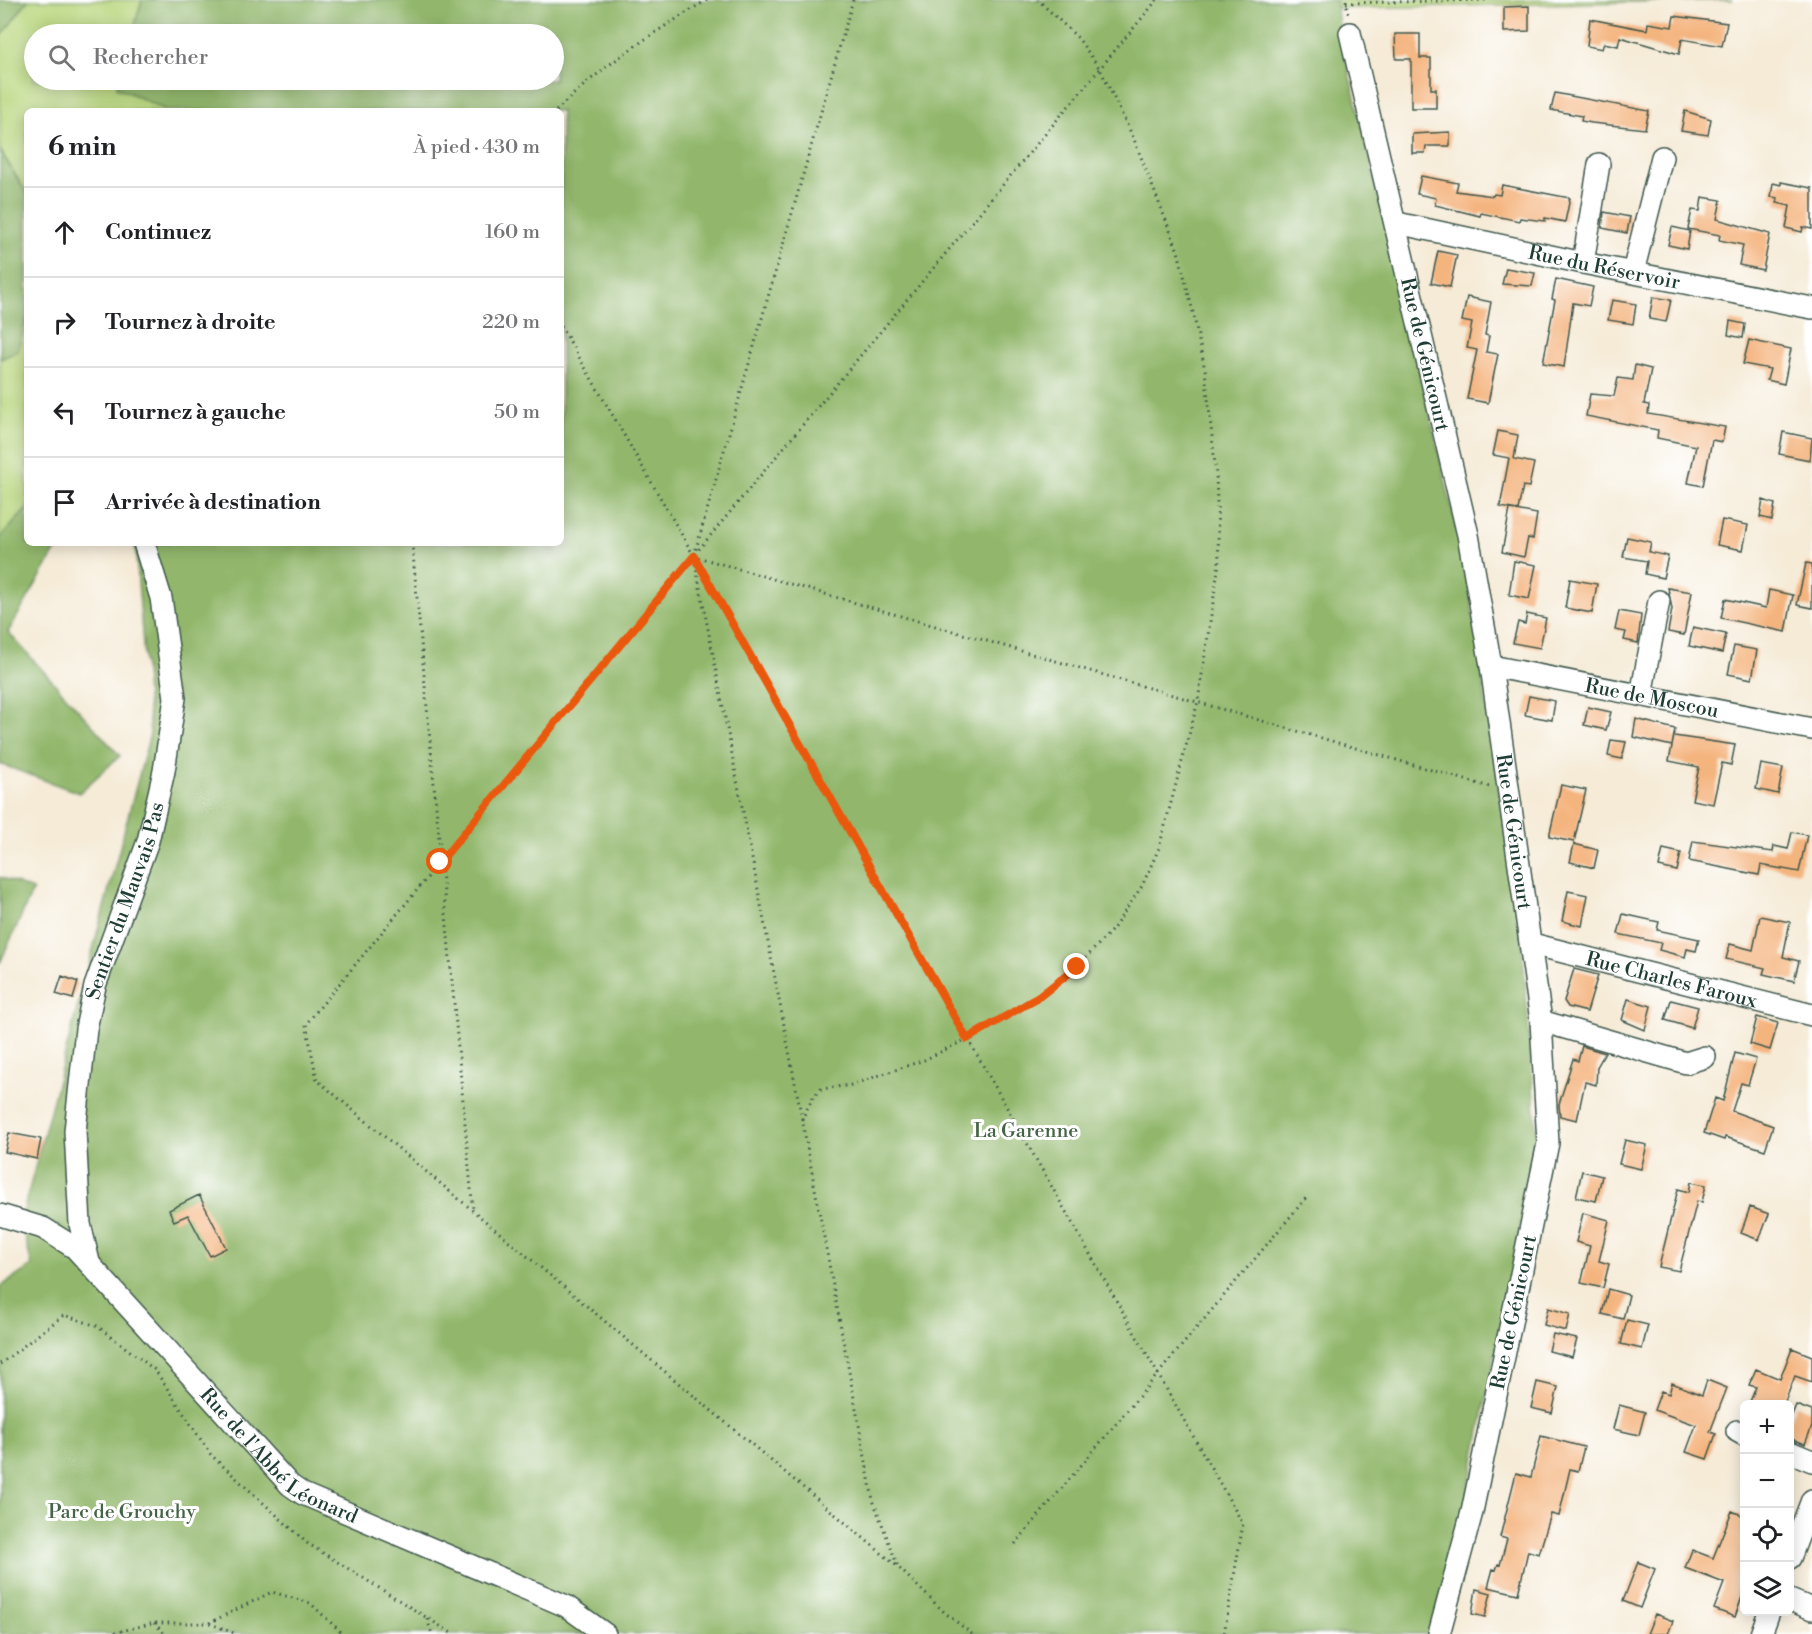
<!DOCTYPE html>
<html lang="fr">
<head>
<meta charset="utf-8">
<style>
	body { margin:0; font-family:"Libre Bodoni",serif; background:#f2f2f2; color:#202124 }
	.controls { position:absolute; right:18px; bottom:18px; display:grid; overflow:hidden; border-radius:9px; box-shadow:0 3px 15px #0003 }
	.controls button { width:54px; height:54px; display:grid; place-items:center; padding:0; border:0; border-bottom:2px solid #e0e0e0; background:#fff; color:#202124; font:30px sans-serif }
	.stop { position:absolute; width:18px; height:18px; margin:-14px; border:4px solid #ea580c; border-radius:50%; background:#fff }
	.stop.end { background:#ea580c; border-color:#fff; box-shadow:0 2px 6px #0008 }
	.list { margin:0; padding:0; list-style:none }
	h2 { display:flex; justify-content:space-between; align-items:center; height:78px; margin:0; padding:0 24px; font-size:26px }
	h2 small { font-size:20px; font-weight:400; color:#757577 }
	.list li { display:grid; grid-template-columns:39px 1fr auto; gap:18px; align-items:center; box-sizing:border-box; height:90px; padding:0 24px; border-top:2px solid #e0e0e0 }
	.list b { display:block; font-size:22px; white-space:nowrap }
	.list em { font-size:20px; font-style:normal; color:#757577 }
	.icon { flex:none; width:33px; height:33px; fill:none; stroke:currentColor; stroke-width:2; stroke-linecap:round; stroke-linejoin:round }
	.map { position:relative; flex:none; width:1812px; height:1634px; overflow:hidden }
	.search { position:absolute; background:#fff; box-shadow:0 3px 15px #0003; left:24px; top:24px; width:540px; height:66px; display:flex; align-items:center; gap:15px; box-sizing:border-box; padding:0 21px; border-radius:33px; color:#757577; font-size:22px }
	.panel { position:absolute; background:#fff; box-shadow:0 3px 15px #0003; left:24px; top:108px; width:540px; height:438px; border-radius:9px }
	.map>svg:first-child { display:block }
	.green { fill:#b8d67d; stroke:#6c8a58; stroke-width:1.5 }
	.forest { fill:#92b76c; stroke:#587a50; stroke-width:1.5 }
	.building { fill:#f4b47e }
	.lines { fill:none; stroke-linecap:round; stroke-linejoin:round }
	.minor-casing { stroke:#3f574c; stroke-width:24 }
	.path { stroke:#3f574c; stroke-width:3; stroke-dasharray:1.5 4.5; stroke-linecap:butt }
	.minor { stroke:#fff; stroke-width:21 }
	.route { stroke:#ea580c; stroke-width:8 }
	.labels { text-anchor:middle; stroke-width:6; stroke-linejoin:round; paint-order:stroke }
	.street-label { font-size:20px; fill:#1f3d34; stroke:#fff }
	.park-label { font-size:20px; fill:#456346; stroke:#fff }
</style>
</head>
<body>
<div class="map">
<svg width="1812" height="1634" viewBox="0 0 1812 1634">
	<rect width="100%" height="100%" fill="#fff"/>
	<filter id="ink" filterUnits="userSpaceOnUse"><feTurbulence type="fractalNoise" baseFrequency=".0167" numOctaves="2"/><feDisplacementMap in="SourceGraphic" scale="12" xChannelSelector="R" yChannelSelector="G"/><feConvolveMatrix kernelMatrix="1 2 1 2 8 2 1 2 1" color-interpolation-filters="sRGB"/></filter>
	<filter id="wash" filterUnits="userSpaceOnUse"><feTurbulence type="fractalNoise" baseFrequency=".008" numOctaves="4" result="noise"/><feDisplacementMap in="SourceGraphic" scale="24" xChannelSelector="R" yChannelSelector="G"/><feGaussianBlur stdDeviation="1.35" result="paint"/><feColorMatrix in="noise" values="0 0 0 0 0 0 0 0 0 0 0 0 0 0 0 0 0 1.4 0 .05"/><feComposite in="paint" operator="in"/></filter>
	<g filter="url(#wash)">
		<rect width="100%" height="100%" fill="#f5ebd7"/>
		<path class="green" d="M 28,0 L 142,0 L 132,34 L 34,34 L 34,80 L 119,80 L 117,87 L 169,111 L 27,111 L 27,194 L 0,150 L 0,38 Z
			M 1336,0 L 1733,0 L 1352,8 L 1337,8 Z
			M 27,316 L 27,509 L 0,538 L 0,359 L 18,351 Z"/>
		<path class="forest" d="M 0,0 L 28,0 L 0,38 Z
			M 142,0 L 1336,0 L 1340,34 L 1466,568 L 1522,942 L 1537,1140 L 1466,1502 L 1430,1634 L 0,1634 L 0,1287 L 32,1266 L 21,1220 L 150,734 L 135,543 L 561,543 L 561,111 L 169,111 L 117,87 L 119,80 L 554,80 L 554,34 L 132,34 Z
			M 0,150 L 27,194 L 27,316 L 18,351 L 0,359 Z
			M 27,509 L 27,543 L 60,543 L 8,632 L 120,756 L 79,793 L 0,764 L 0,538 Z
			M 0,877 L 33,890 L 0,963 Z"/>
		<g id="blocks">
			<path class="building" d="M 1529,6 L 1529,31 L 1504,32 L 1504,7 Z
				M 1674,16 L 1727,23 L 1722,46 L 1682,39 L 1679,54 L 1620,37 L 1618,46 L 1604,43 L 1602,49 L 1587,46 L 1590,19 L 1647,30 L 1648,23 L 1672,27 Z
				M 1395,34 L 1420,34 L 1420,58 L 1431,58 L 1431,89 L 1436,89 L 1436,108 L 1411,108 L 1411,59 L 1396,59 Z
				M 1555,93 L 1649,111 L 1645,129 L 1592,123 L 1581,121 L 1582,116 L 1551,110 Z
				M 1685,111 L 1711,119 L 1708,135 L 1681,131 Z
				M 1450,132 L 1450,146 L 1426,146 L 1425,153 L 1412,153 L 1412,134 Z
				M 1421,176 L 1458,183 L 1456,191 L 1493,196 L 1494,194 L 1500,195 L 1502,185 L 1570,198 L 1565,222 L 1545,218 L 1545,221 L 1520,218 L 1519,221 L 1481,213 L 1480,216 L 1435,205 L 1436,198 L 1417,194 Z
				M 1781,182 L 1812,188 L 1812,229 L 1803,227 L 1802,232 L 1786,228 L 1790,206 L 1777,203 L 1778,198 L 1771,197 L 1773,183 L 1781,185 Z
				M 1702,197 L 1721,200 L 1717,219 L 1770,234 L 1763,270 L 1739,265 L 1743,245 L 1719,240 L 1720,235 L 1688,229 L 1692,210 L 1700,211 Z
				M 1604,212 L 1630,217 L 1627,233 L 1602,228 Z
				M 1672,227 L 1690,231 L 1687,249 L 1668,245 Z
				M 1438,251 L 1457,255 L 1450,287 L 1431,283 Z
				M 1506,268 L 1535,273 L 1532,286 L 1502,284 Z
				M 1556,279 L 1593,287 L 1589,306 L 1573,303 L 1564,367 L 1543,363 L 1555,300 L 1552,299 Z
				M 1467,297 L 1491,302 L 1485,335 L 1489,336 L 1486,352 L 1498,354 L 1488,403 L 1467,399 L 1477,350 L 1467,348 L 1472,323 L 1462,321 Z
				M 1653,297 L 1671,300 L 1666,322 L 1649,319 Z
				M 1612,300 L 1636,304 L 1633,324 L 1608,320 Z
				M 1730,321 L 1745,324 L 1743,338 L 1728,335 Z
				M 1749,340 L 1791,349 L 1784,384 L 1767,380 L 1770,369 L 1743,364 Z
				M 1635,365 L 1651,369 L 1644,404 L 1649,405 L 1648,414 L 1725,427 L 1722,442 L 1712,440 L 1703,486 L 1688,483 L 1696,446 L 1657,438 L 1658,430 L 1586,416 L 1590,394 L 1614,396 L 1618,378 L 1633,380 Z
				M 1498,431 L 1518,435 L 1514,459 L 1534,463 L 1529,487 L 1523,486 L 1518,510 L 1500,507 L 1509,458 L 1493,455 Z
				M 1783,432 L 1812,438 L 1810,460 L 1779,454 Z
				M 1763,500 L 1775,504 L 1772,520 L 1760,517 Z
				M 1510,509 L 1537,514 L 1533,539 L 1528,538 L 1524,557 L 1502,552 Z
				M 1722,520 L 1748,525 L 1743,550 L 1717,545 Z
				M 1627,537 L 1651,542 L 1649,552 L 1668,556 L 1663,578 L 1645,574 L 1647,561 L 1623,557 Z
				M 1514,561 L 1536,565 L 1529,599 L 1509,595 Z
				M 1806,563 L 1812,564 L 1812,608 L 1797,605 Z
				M 1570,579 L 1597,584 L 1592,613 L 1565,608 Z
				M 1668,588 L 1692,592 L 1684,635 L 1668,632 L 1672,609 Z
				M 1769,590 L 1793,595 L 1786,632 L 1721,618 L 1725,599 L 1766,608 Z
				M 1619,611 L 1641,615 L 1638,643 L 1624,640 L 1626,632 L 1615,630 Z
				M 1527,614 L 1546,618 L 1540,648 L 1513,643 L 1518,622 L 1525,624 Z
				M 1693,627 L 1726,634 L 1722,653 L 1689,646 Z
				M 1734,646 L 1757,650 L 1752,679 L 1728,674 Z
				M 1529,696 L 1555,701 L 1552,720 L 1525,715 Z
				M 1588,707 L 1611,712 L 1606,730 L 1584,725 Z
				M 1636,719 L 1675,729 L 1672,746 L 1633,737 Z
				M 1674,736 L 1735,745 L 1731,765 L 1722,763 L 1713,804 L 1692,800 L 1699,767 L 1669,761 Z
				M 1611,740 L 1626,742 L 1622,759 L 1608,756 Z
				M 1761,764 L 1783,768 L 1778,794 L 1756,789 Z
				M 1561,785 L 1586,790 L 1574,842 L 1549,837 Z
				M 1792,832 L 1807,835 L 1799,872 L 1761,865 L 1759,875 L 1689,861 L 1693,841 L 1773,852 L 1774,846 L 1788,849 Z
				M 1574,844 L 1598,850 L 1594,868 L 1570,862 Z
				M 1663,849 L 1681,853 L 1677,871 L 1659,867 Z
				M 1568,891 L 1588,895 L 1582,926 L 1562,921 Z
				M 1623,914 L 1659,922 L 1657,930 L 1699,939 L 1696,951 L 1687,949 L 1685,957 L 1659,950 L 1661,943 L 1618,934 Z
				M 1760,916 L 1790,922 L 1783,957 L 1799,961 L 1794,981 L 1763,974 L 1765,968 L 1726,959 L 1730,944 L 1753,950 Z
				M 1574,969 L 1598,975 L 1587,1012 L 1568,1007 L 1564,1001 Z
				M 62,976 L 78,982 L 73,999 L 56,994 Z
				M 1628,999 L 1651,1006 L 1645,1030 L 1622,1020 Z
				M 1671,1000 L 1698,1007 L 1692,1028 L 1665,1020 Z
				M 1757,1017 L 1778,1023 L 1770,1050 L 1750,1044 Z
				M 1582,1046 L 1605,1053 L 1597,1067 L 1596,1085 L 1585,1082 L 1577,1120 L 1560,1116 L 1559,1104 L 1573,1059 L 1578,1061 Z
				M 1735,1053 L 1756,1059 L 1748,1085 L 1741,1083 L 1732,1111 L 1773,1126 L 1765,1150 L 1725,1137 L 1724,1140 L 1704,1133 L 1715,1098 L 1723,1101 Z
				M 9,1133 L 41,1139 L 37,1159 L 5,1152 Z
				M 1625,1140 L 1647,1145 L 1641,1169 L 1619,1164 Z
				M 1582,1171 L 1602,1176 L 1596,1201 L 1576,1197 Z
				M 1691,1182 L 1706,1185 L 1702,1202 L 1697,1201 L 1679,1271 L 1659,1267 L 1678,1189 L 1689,1192 Z
				M 199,1195 L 226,1248 L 210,1256 L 188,1215 L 174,1221 L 169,1210 Z
				M 1750,1207 L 1769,1214 L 1759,1240 L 1741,1233 Z
				M 1583,1213 L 1609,1220 L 1599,1261 L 1609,1264 L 1603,1288 L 1581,1283 L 1590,1246 L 1576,1242 Z
				M 1608,1289 L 1629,1295 L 1623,1319 L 1602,1314 Z
				M 1548,1308 L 1570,1314 L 1566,1331 L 1544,1325 Z
				M 1627,1320 L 1648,1325 L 1642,1349 L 1621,1344 Z
				M 1553,1334 L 1577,1339 L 1572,1357 L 1549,1351 Z
				M 1792,1348 L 1812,1356 L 1812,1382 L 1795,1376 L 1784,1404 L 1749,1404 L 1756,1387 L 1749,1385 L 1756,1369 L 1780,1379 Z
				M 1707,1380 L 1727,1388 L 1710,1432 L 1716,1434 L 1707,1459 L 1686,1452 L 1696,1425 L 1654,1410 L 1661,1391 L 1669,1394 L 1672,1383 L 1702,1395 Z
				M 1537,1382 L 1558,1387 L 1552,1413 L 1531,1408 Z
				M 1619,1405 L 1645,1412 L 1639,1435 L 1613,1429 Z
				M 1796,1405 L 1812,1411 L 1812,1426 L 1805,1444 L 1790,1438 L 1790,1420 Z
				M 1541,1436 L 1584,1447 L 1578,1471 L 1570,1469 L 1559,1516 L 1551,1514 L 1539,1554 L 1528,1551 L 1518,1594 L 1488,1587 L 1493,1569 L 1496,1570 L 1498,1564 L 1500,1565 L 1507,1539 L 1500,1537 L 1516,1473 L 1531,1477 Z
				M 1732,1511 L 1744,1516 L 1744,1591 L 1735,1617 L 1714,1609 L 1724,1583 L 1685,1568 L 1692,1550 L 1713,1558 Z
				M 1638,1562 L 1655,1569 L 1640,1608 L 1623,1601 Z
				M 1476,1589 L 1491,1593 L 1485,1617 L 1472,1614 Z
				M 1655,1614 L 1673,1621 L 1668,1634 L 1647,1634 Z"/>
		</g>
	</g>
	<g filter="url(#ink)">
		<use href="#blocks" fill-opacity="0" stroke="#3f574c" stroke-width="1.5"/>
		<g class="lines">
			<defs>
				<g id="minor">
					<path id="s1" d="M 1350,33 L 1468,535 L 1491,666 L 1541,1021 L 1548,1143 L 1472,1512 L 1439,1634"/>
					<path id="s2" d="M 1397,223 L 1583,263 L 1812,308"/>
					<path d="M 1583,263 L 1599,164"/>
					<path d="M 1633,272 L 1662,157"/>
					<path id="s3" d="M 1491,666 L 1812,729"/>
					<path d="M 1641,695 L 1659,601"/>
					<path id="s4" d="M 1532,944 L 1812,1015"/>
					<path d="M 1541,1021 L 1686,1063 L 1705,1057"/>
					<path id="s5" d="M 0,1215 L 43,1228 L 75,1248 L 290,1485 L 303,1494 L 566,1606 L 605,1634"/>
					<path id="s6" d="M 89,1262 L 80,1224 L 75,1131 L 86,1029 L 95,986 L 148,841 L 164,771 L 175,698 L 161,598 L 144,543"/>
					<path d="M 1737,1431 L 1744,1435"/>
					<path d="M 1790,1452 L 1812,1461"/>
					<path d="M 1790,1558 L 1812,1500"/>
					<path d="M 1790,1600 L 1812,1609"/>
					<path d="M 1761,1634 L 1769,1612"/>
				</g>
			</defs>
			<use href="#minor" class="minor-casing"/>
			<path class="path" d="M 853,0 L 694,556 L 1243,1524 L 1224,1634
				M 1346,0 L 1348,16
				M 1346,3 L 1489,0
				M 556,111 C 601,66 653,33 707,0
				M 561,326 L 694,556 L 1490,787
				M 412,543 L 473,1211
				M 695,554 L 1157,0
				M 802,1119 L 694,556 L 306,1024 L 317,1080 L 898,1567
				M 0,1364 L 64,1315 L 97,1326 L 155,1370 L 211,1455 L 307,1543 L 453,1634
				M 1015,1544 L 1306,1198
				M 427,1619 L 432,1634
				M 154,1623 L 165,1634
				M 209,1623 L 272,1592 L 310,1603 L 343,1634
				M 109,1634 L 154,1623 L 209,1623 L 236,1634
				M 972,1634 L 944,1612 L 898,1567 L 873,1500 L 802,1119 L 813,1097 L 821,1089 L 851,1085 L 924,1060 L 967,1039 L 1040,996 L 1077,967 L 1113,929 L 1142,886 L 1159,848 L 1198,701 L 1219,563 L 1216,474 L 1205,370 L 1193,312 L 1178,251 L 1133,137 L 1100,69 L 1078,38 L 1038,0"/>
			<use href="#minor" class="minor"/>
		</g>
	</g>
	<g class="lines" filter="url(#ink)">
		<path class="route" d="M 440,862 L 694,556 L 967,1039 L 1040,996 L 1077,967"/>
	</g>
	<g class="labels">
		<g class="street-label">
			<text dy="7" stroke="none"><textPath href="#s2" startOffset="212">Rue du Réservoir</textPath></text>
			<text dy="7" stroke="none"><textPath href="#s1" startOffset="330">Rue de Génicourt</textPath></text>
			<text dy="7" stroke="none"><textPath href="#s3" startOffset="164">Rue de Moscou</textPath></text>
			<text dy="7" stroke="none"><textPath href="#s1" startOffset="816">Rue de Génicourt</textPath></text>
			<text dy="7" stroke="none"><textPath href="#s6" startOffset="369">Sentier du Mauvais Pas</textPath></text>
			<text dy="7" stroke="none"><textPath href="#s4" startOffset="144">Rue Charles Faroux</textPath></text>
			<text transform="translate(1513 1312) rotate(-78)" y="7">Rue de Génicourt</text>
			<text dy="7" stroke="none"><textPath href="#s5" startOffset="376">Rue de l'Abbé Léonard</textPath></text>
		</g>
		<g class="park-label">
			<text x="1026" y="1137">La Garenne</text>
			<text x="122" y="1518">Parc de Grouchy</text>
		</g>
	</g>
</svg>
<div class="controls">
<button>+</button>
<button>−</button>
<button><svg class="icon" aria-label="locate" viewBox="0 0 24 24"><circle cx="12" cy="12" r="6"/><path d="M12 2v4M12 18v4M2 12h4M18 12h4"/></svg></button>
<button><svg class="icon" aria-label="layers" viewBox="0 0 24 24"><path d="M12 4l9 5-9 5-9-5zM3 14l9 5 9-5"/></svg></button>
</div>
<div class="stop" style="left:440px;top:862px"></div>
<div class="stop end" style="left:1077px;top:967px"></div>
<div class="search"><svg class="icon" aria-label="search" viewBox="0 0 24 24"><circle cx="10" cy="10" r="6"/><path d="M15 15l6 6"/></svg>Rechercher</div>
<section class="panel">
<h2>6 min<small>À pied · 430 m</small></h2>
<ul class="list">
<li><svg class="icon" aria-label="ahead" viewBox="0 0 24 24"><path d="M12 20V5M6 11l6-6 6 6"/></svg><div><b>Continuez</b></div><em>160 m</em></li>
<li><svg class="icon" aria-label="right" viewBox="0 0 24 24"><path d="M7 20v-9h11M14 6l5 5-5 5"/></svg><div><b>Tournez à droite</b></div><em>220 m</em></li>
<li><svg class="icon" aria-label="left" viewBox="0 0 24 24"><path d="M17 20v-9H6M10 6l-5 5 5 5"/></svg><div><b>Tournez à gauche</b></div><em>50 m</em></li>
<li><svg class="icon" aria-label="arrive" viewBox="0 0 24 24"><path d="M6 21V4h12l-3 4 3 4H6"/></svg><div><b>Arrivée à destination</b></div></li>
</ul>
</section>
</div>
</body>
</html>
